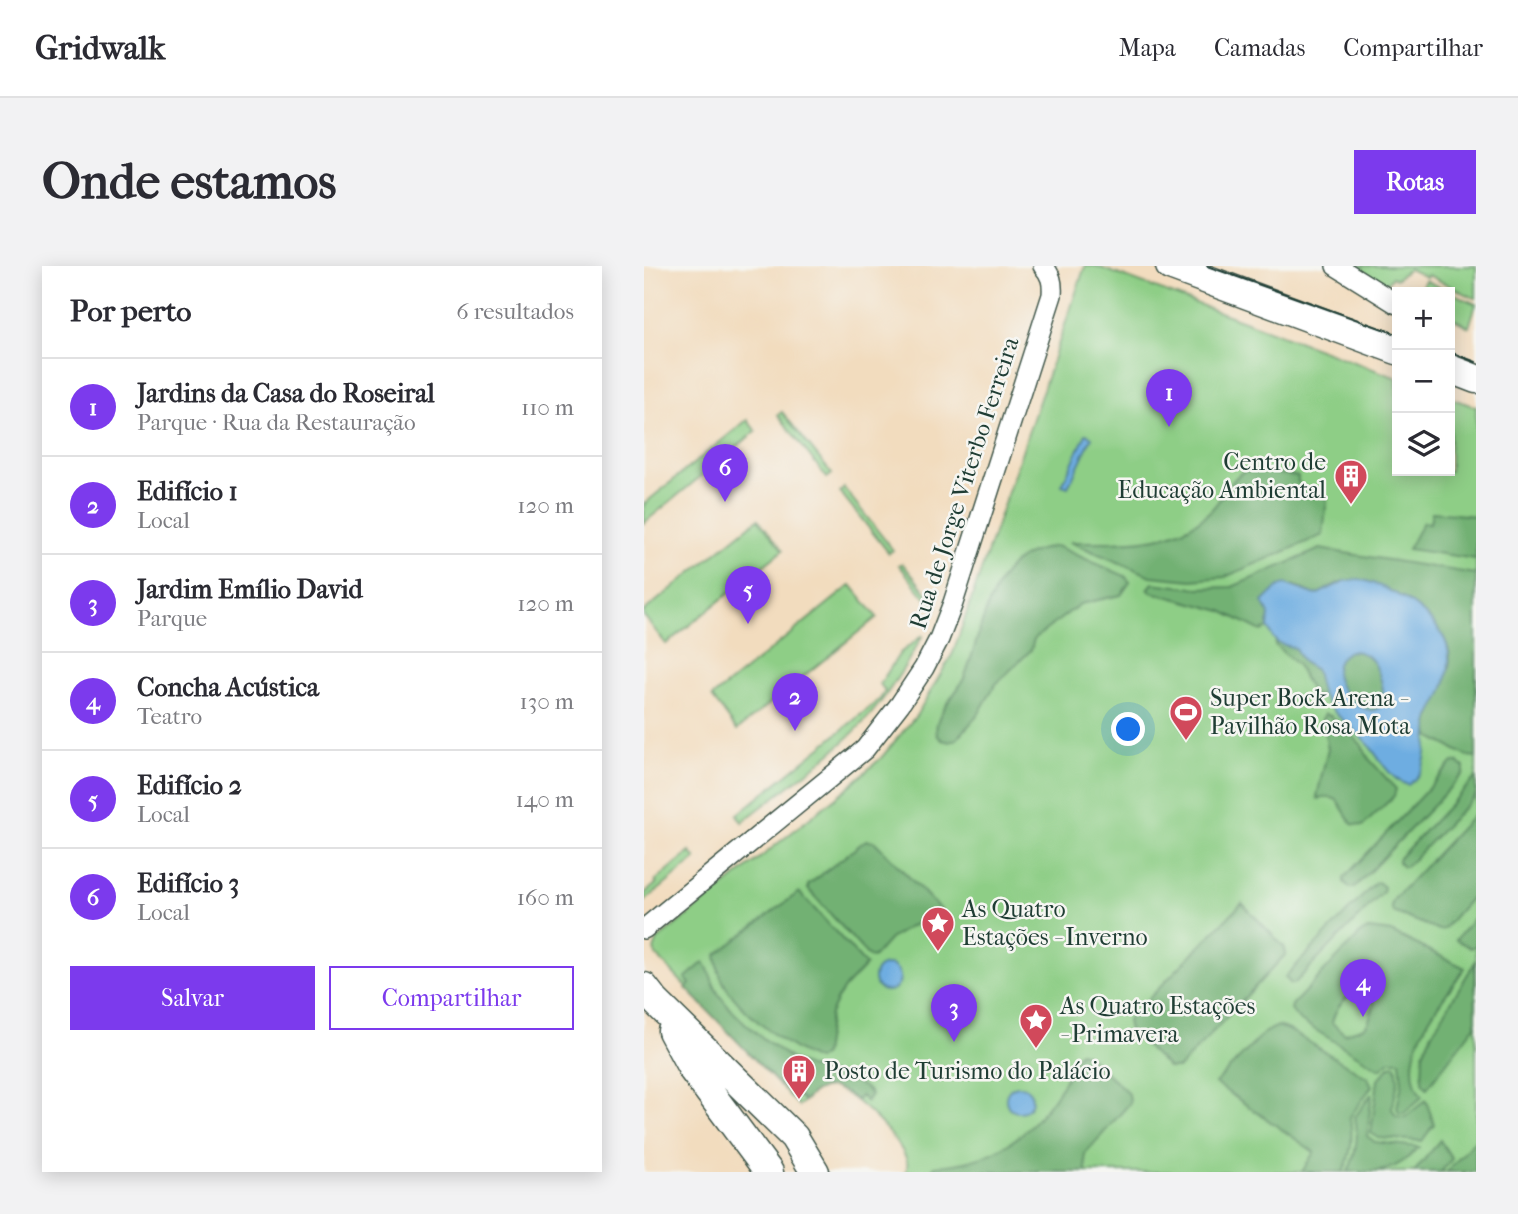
<!DOCTYPE html>
<html lang="pt">
<head>
<meta charset="utf-8">
<style>
	body { margin:0; font-family:"IM FELL French Canon",serif; background:#f2f2f3; color:#2b2b33 }
	.controls { position:absolute; right:21px; top:21px; display:grid; overflow:hidden; border-radius:0px; box-shadow:0 4px 18px #0003 }
	.controls button { width:63px; height:63px; display:grid; place-items:center; padding:0; border:0; border-bottom:2px solid #e1e1e2; background:#fff; color:#2b2b33; font:35px sans-serif }
	.you { position:absolute; left:485px; top:464px; width:24px; height:24px; margin:-18px; border:5px solid #fff; border-radius:50%; background:#1a73e8; box-shadow:0 0 0 10px #1a73e833 }
	.badge { display:grid; place-items:center; width:46px; height:46px; border-radius:50%; background:#7c3aed; color:#fff; font-size:23px; font-weight:700 }
	.pin { position:absolute; translate:-50% -58px; filter:drop-shadow(0 2px 4px #0008) }
	.pin::after { content:''; position:absolute; top:37px; width:24px; height:21px; background:inherit; clip-path:polygon(0 0,100% 0,50% 100%) }
	.list { margin:0; padding:0; list-style:none }
	h2 { display:flex; justify-content:space-between; align-items:center; height:91px; margin:0; padding:0 28px; font-size:30px }
	h2 small { font-size:23px; font-weight:400; color:#7c7c81 }
	.list li { display:grid; grid-template-columns:46px 1fr auto; gap:21px; align-items:center; box-sizing:border-box; height:98px; padding:0 28px; border-top:2px solid #e1e1e2 }
	.list b { display:block; font-size:26px; white-space:nowrap }
	.list p { margin:0; font-size:23px; white-space:nowrap; color:#7c7c81 }
	.list em { font-size:23px; font-style:normal; color:#7c7c81 }
	.actions { display:flex; gap:14px; padding:21px 28px }
	.actions a { flex:1; padding:16px 0; border:2px solid #7c3aed; border-radius:0px; text-align:center; font-size:24px; color:#7c3aed }
	.actions .main { background:#7c3aed; color:#fff }
	.icon { flex:none; width:38px; height:38px; fill:none; stroke:currentColor; stroke-width:2; stroke-linecap:round; stroke-linejoin:round }
	.map { position:relative; flex:none; width:832px; height:906px; overflow:hidden; border-radius:0px }
	header { display:flex; align-items:center; gap:42px; box-sizing:border-box; height:98px; padding:0 35px; background:#fff; border-bottom:2px solid #e1e1e2 }
	header strong { font-size:33px }
	nav { display:flex; gap:38px; margin-inline-start:auto; font-size:24px }
	.intro { display:flex; align-items:center; justify-content:space-between; box-sizing:border-box; height:168px; padding:0 42px }
	h1 { margin:0; font-size:49px }
	.button { padding:18px 32px; border-radius:0px; background:#7c3aed; color:#fff; font-size:24px; font-weight:700 }
	main { display:flex; gap:42px; padding:0 42px }
	aside { flex:1; background:#fff; border-radius:0px; box-shadow:0 4px 18px #0003 }
	.map>svg:first-child { display:block }
	.green { fill:#8ece86; stroke:#56865d; stroke-width:2 }
	.forest { fill:#72b173; stroke:#487754; stroke-width:2; fill-rule:evenodd }
	.water { fill:#6eade1; stroke:#46758a; stroke-width:2; fill-rule:evenodd }
	.lines { fill:none; stroke-linecap:round; stroke-linejoin:round }
	.street-casing { stroke:#3f5549; stroke-width:22 }
	.secondary-casing { stroke:#3f5549; stroke-width:31 }
	.street { stroke:#fff; stroke-width:19 }
	.secondary { stroke:#fff; stroke-width:28 }
	.tram { stroke:#1f3d34; stroke-width:2 }
	.labels { text-anchor:middle; stroke-width:5; stroke-linejoin:round; paint-order:stroke }
	.poi-label { font-size:24px; fill:#1f3d34; stroke:#f6f6f2; text-anchor:start }
	.street-label { font-size:24px; fill:#1f3d34; stroke:#f6f6f2 }
</style>
</head>
<body>
<header>
<strong>Gridwalk</strong>
<nav><a>Mapa</a><a>Camadas</a><a>Compartilhar</a></nav>
</header>
<div class="intro"><h1>Onde estamos</h1><a class="button">Rotas</a></div>
<main>
<aside>
<h2>Por perto<small>6 resultados</small></h2>
<ul class="list">
<li><span class="badge">1</span><div><b>Jardins da Casa do Roseiral</b><p>Parque · Rua da Restauração</p></div><em>110 m</em></li>
<li><span class="badge">2</span><div><b>Edifício 1</b><p>Local</p></div><em>120 m</em></li>
<li><span class="badge">3</span><div><b>Jardim Emílio David</b><p>Parque</p></div><em>120 m</em></li>
<li><span class="badge">4</span><div><b>Concha Acústica</b><p>Teatro</p></div><em>130 m</em></li>
<li><span class="badge">5</span><div><b>Edifício 2</b><p>Local</p></div><em>140 m</em></li>
<li><span class="badge">6</span><div><b>Edifício 3</b><p>Local</p></div><em>160 m</em></li>
</ul>
<div class="actions"><a class="main">Salvar</a><a>Compartilhar</a></div>
</aside>
<div class="map">
<svg width="832" height="906" viewBox="0 0 832 906">
	<rect width="100%" height="100%" fill="#f6f6f2"/>
	<filter id="ink" filterUnits="userSpaceOnUse"><feTurbulence type="fractalNoise" baseFrequency=".0143" numOctaves="2"/><feDisplacementMap in="SourceGraphic" scale="14" xChannelSelector="R" yChannelSelector="G"/><feConvolveMatrix kernelMatrix="1 2 1 2 8 2 1 2 1" color-interpolation-filters="sRGB"/></filter>
	<filter id="wash" filterUnits="userSpaceOnUse"><feTurbulence type="fractalNoise" baseFrequency=".00686" numOctaves="4" result="noise"/><feDisplacementMap in="SourceGraphic" scale="28" xChannelSelector="R" yChannelSelector="G"/><feGaussianBlur stdDeviation="1.57" result="paint"/><feColorMatrix in="noise" values="0 0 0 0 0 0 0 0 0 0 0 0 0 0 0 0 0 1.4 0 .05"/><feComposite in="paint" operator="in"/></filter>
	<g filter="url(#wash)">
		<rect width="100%" height="100%" fill="#f2dcbe"/>
		<path class="green" d="M 441,0 L 452,0 L 753,112 L 753,205 L 806,205 L 806,132 L 832,141 L 832,906 L 262,906 C 263,902 264,899 263,895 C 258,875 207,823 187,821 C 173,820 164,831 155,840 L 12,689 L 10,684 L 14,673 L 201,524 L 237,492 L 272,450 L 309,387 Z
			M 705,0 L 832,0 L 832,33 L 784,9 L 782,11 L 765,3 L 752,13 L 748,11 L 740,21 Z
			M 781,14 L 832,38 L 825,61 L 806,51 L 806,26 L 775,26 Z
			M 138,146 L 188,208 L 183,212 L 134,149 Z
			M 103,154 L 112,165 L 0,257 L 0,238 Z
			M 200,222 L 249,284 L 245,287 L 196,226 Z
			M 114,253 L 139,284 L 22,378 L 0,350 L 0,345 Z
			M 258,297 L 292,338 L 291,344 L 255,299 Z
			M 207,319 L 233,351 L 93,464 L 68,431 Z
			M 279,369 C 266,392 252,416 236,437 C 202,482 142,521 98,556 L 93,549 L 236,433 L 241,425 L 236,418 L 256,387 Z
			M 46,586 L 52,593 L 0,636 L 0,628 L 13,617 L 11,615 Z"/>
		<path class="forest" d="M 602,204 L 654,210 L 654,216 L 664,225 L 683,232 L 679,269 L 581,311 L 548,314 L 507,310 L 426,276 C 474,275 529,282 566,245 C 578,234 587,211 602,204 Z
			M 788,246 L 832,250 L 832,293 L 764,283 L 779,256 L 786,257 Z
			M 412,280 L 481,310 L 486,316 L 477,329 L 436,338 L 390,373 L 387,384 L 351,419 L 334,449 L 313,473 L 306,476 L 298,474 L 293,469 C 288,449 312,430 320,412 C 335,376 340,329 368,299 C 379,288 396,283 412,280 Z
			M 676,283 L 832,308 L 832,491 L 823,490 L 785,470 C 782,443 805,421 806,393 C 806,354 738,310 701,315 C 692,316 681,325 672,329 L 649,319 L 625,348 L 624,362 L 617,365 L 578,345 L 507,326 L 504,323 L 509,317 L 549,322 L 588,321 Z
			M 632,375 L 651,382 L 659,396 L 672,404 L 678,429 L 672,430 L 668,427 L 653,399 L 631,379 Z
			M 705,385 C 713,385 719,386 725,391 C 735,399 745,431 735,441 C 719,457 668,406 705,385 Z
			M 681,448 L 687,450 L 717,478 L 725,493 L 752,523 L 750,530 L 719,560 L 708,558 L 693,534 L 685,531 L 674,533 L 673,530 L 684,483 L 678,453 Z
			M 809,496 L 815,497 L 820,501 L 820,507 L 710,622 L 706,622 L 700,616 L 700,612 Z
			M 832,511 L 832,529 L 762,601 L 759,601 L 754,596 L 754,593 Z
			M 832,546 L 832,626 L 800,663 L 795,664 L 749,646 L 747,640 L 750,633 Z
			M 222,574 L 231,576 L 297,644 L 297,648 L 267,660 L 246,673 L 229,692 L 225,691 L 164,623 L 164,619 Z
			M 734,616 L 740,621 L 739,626 L 650,718 L 647,718 L 641,711 L 731,617 Z
			M 155,626 L 222,699 L 201,721 L 193,733 L 186,748 L 180,789 L 173,794 C 142,781 85,739 75,706 C 74,701 73,695 72,689 Z
			M 598,637 L 641,682 L 641,689 L 535,802 L 525,802 L 485,764 L 483,755 Z
			M 832,649 L 832,679 L 827,682 L 812,674 Z
			M 725,663 L 747,666 L 821,702 C 797,737 749,788 778,831 L 760,847 L 755,847 L 753,842 L 758,817 L 756,795 L 746,795 L 736,803 L 655,754 L 647,744 L 648,739 L 718,666 ZM 718,723 L 731,738 C 726,745 728,752 722,759 C 715,765 707,763 701,768 L 688,757 C 692,739 702,730 718,723 Z
			M 60,696 C 67,705 68,720 76,730 C 94,755 124,777 149,794 C 174,810 207,804 227,828 L 222,836 L 217,830 L 212,834 C 192,818 179,816 160,835 L 155,830 L 150,834 L 42,722 L 46,718 L 41,712 Z
			M 831,696 L 832,758 L 783,822 L 778,816 L 779,787 L 788,767 Z
			M 634,760 L 645,764 L 724,812 L 728,820 L 706,851 C 709,872 708,887 699,906 L 658,906 L 670,886 L 571,817 L 621,766 Z
			M 436,786 L 442,788 L 481,824 L 485,828 L 486,837 L 441,888 L 442,906 L 286,906 L 291,900 C 351,897 386,870 418,819 C 424,809 427,794 436,786 Z
			M 752,799 L 754,815 L 748,843 L 752,850 L 761,851 L 782,834 L 790,858 L 778,875 L 735,872 L 727,867 L 734,814 L 746,800 Z
			M 728,827 L 723,870 L 731,876 L 775,881 C 752,906 739,906 704,906 C 712,887 715,871 711,851 Z
			M 832,873 L 832,906 L 803,906 Z
			M 796,874 L 808,893 L 797,906 L 770,906 Z"/>
		<path class="water" d="M 442,168 L 448,171 L 424,221 L 418,219 Z
			M 715,313 C 748,320 807,356 805,394 C 805,408 800,424 794,436 C 790,442 786,448 785,455 C 782,477 786,505 764,519 C 746,514 735,491 723,477 C 708,459 692,453 679,430 C 675,423 674,413 672,404 L 659,396 L 651,382 L 634,377 L 629,372 L 624,362 L 625,348 L 619,336 L 635,320 L 641,318 L 672,329 L 701,315 ZM 705,385 C 713,385 718,386 725,391 C 734,399 745,431 736,441 C 720,457 668,406 705,385 Z
			M230 712a13 13 0 1 1 26 0a13 13 0 1 1-26 0Z
			M362 833a13 13 0 1 1 26 0a13 13 0 1 1-26 0Z"/>
	</g>
	<g filter="url(#ink)">
		<g class="lines">
			<defs>
				<path id="street" d="M 692,0 L 753,38
					M 0,663 L 221,483 L 256,438 L 280,402 L 295,373 L 309,337 L 408,29 C 409,16 407,9 399,0"/>
				<path id="secondary" d="M 526,0 L 753,84
					M 806,103 L 832,113
					M 0,721 L 11,735 L 150,871 L 171,906
					M 28,765 L 49,804 L 125,906"/>
			</defs>
			<use href="#street" class="street-casing"/>
			<use href="#secondary" class="secondary-casing"/>
			<use href="#street" class="street"/>
			<use href="#secondary" class="secondary"/>
			<path class="tram" d="M 563,0 L 753,68
				M 806,86 L 832,96"/>
		</g>
	</g>
	<defs>
		<symbol id="building-pin" viewBox="-11 -11 22 30"><path d="M0 17L-7.5 6A9.5 9.5 0 1 1 7.5 6Z" fill="#d1495b" stroke="#f6f6f2"/><path d="M-4-6H4V6H1V3H-1V6H-4ZM-2.5-4.3h1.7v1.8h-1.7ZM.8-4.3h1.7v1.8H.8ZM-2.5-1h1.7V.8h-1.7ZM.8-1h1.7V.8H.8Z" fill="#fff"/></symbol>
		<symbol id="stadium-pin" viewBox="-11 -11 22 30"><path d="M0 17L-7.5 6A9.5 9.5 0 1 1 7.5 6Z" fill="#d1495b" stroke="#f6f6f2"/><path d="M0-5a6.5 5 0 1 0 0 10a6.5 5 0 1 0 0-10ZM-3.5-1.8h7v3.6h-7Z" fill="#fff"/></symbol>
		<symbol id="sight-pin" viewBox="-11 -11 22 30"><path d="M0 17L-7.5 6A9.5 9.5 0 1 1 7.5 6Z" fill="#d1495b" stroke="#f6f6f2"/><path d="M0-6L1.8-2.2L6-1.7L2.9 1.2L3.7 5.4L0 3.3L-3.7 5.4L-2.9 1.2L-6-1.7L-1.8-2.2Z" fill="#fff"/></symbol>
	</defs>
	<g fill-rule="evenodd">
		<use href="#building-pin" x="688" y="191" width="38" height="52"/>
		<use href="#stadium-pin" x="523" y="427" width="38" height="52"/>
		<use href="#sight-pin" x="275" y="638" width="38" height="52"/>
		<use href="#sight-pin" x="373" y="735" width="38" height="52"/>
		<use href="#building-pin" x="136" y="786" width="38" height="52"/>
	</g>
	<g class="labels">
		<g class="poi-label">
			<text x="682" y="204" text-anchor="end">Centro de<tspan x="682" dy="28">Educação Ambiental</tspan></text>
			<text x="566" y="440">Super Bock Arena -<tspan x="566" dy="28">Pavilhão Rosa Mota</tspan></text>
			<text x="318" y="651">As Quatro<tspan x="318" dy="28">Estações - Inverno</tspan></text>
			<text x="416" y="748">As Quatro Estações<tspan x="416" dy="28">- Primavera</tspan></text>
			<text x="180" y="813">Posto de Turismo do Palácio</text>
		</g>
		<g class="street-label">
			<text transform="translate(320 217) rotate(-72)" y="8">Rua de Jorge Viterbo Ferreira</text>
		</g>
	</g>
</svg>
<div class="controls">
<button>+</button>
<button>−</button>
<button><svg class="icon" aria-label="layers" viewBox="0 0 24 24"><path d="M12 4l9 5-9 5-9-5zM3 14l9 5 9-5"/></svg></button>
</div>
<div class="you"></div>
<div class="pin badge" style="left:525px;top:161px">1</div>
<div class="pin badge" style="left:151px;top:465px">2</div>
<div class="pin badge" style="left:310px;top:776px">3</div>
<div class="pin badge" style="left:719px;top:751px">4</div>
<div class="pin badge" style="left:104px;top:358px">5</div>
<div class="pin badge" style="left:81px;top:236px">6</div>
</div>
</main>
</body>
</html>
